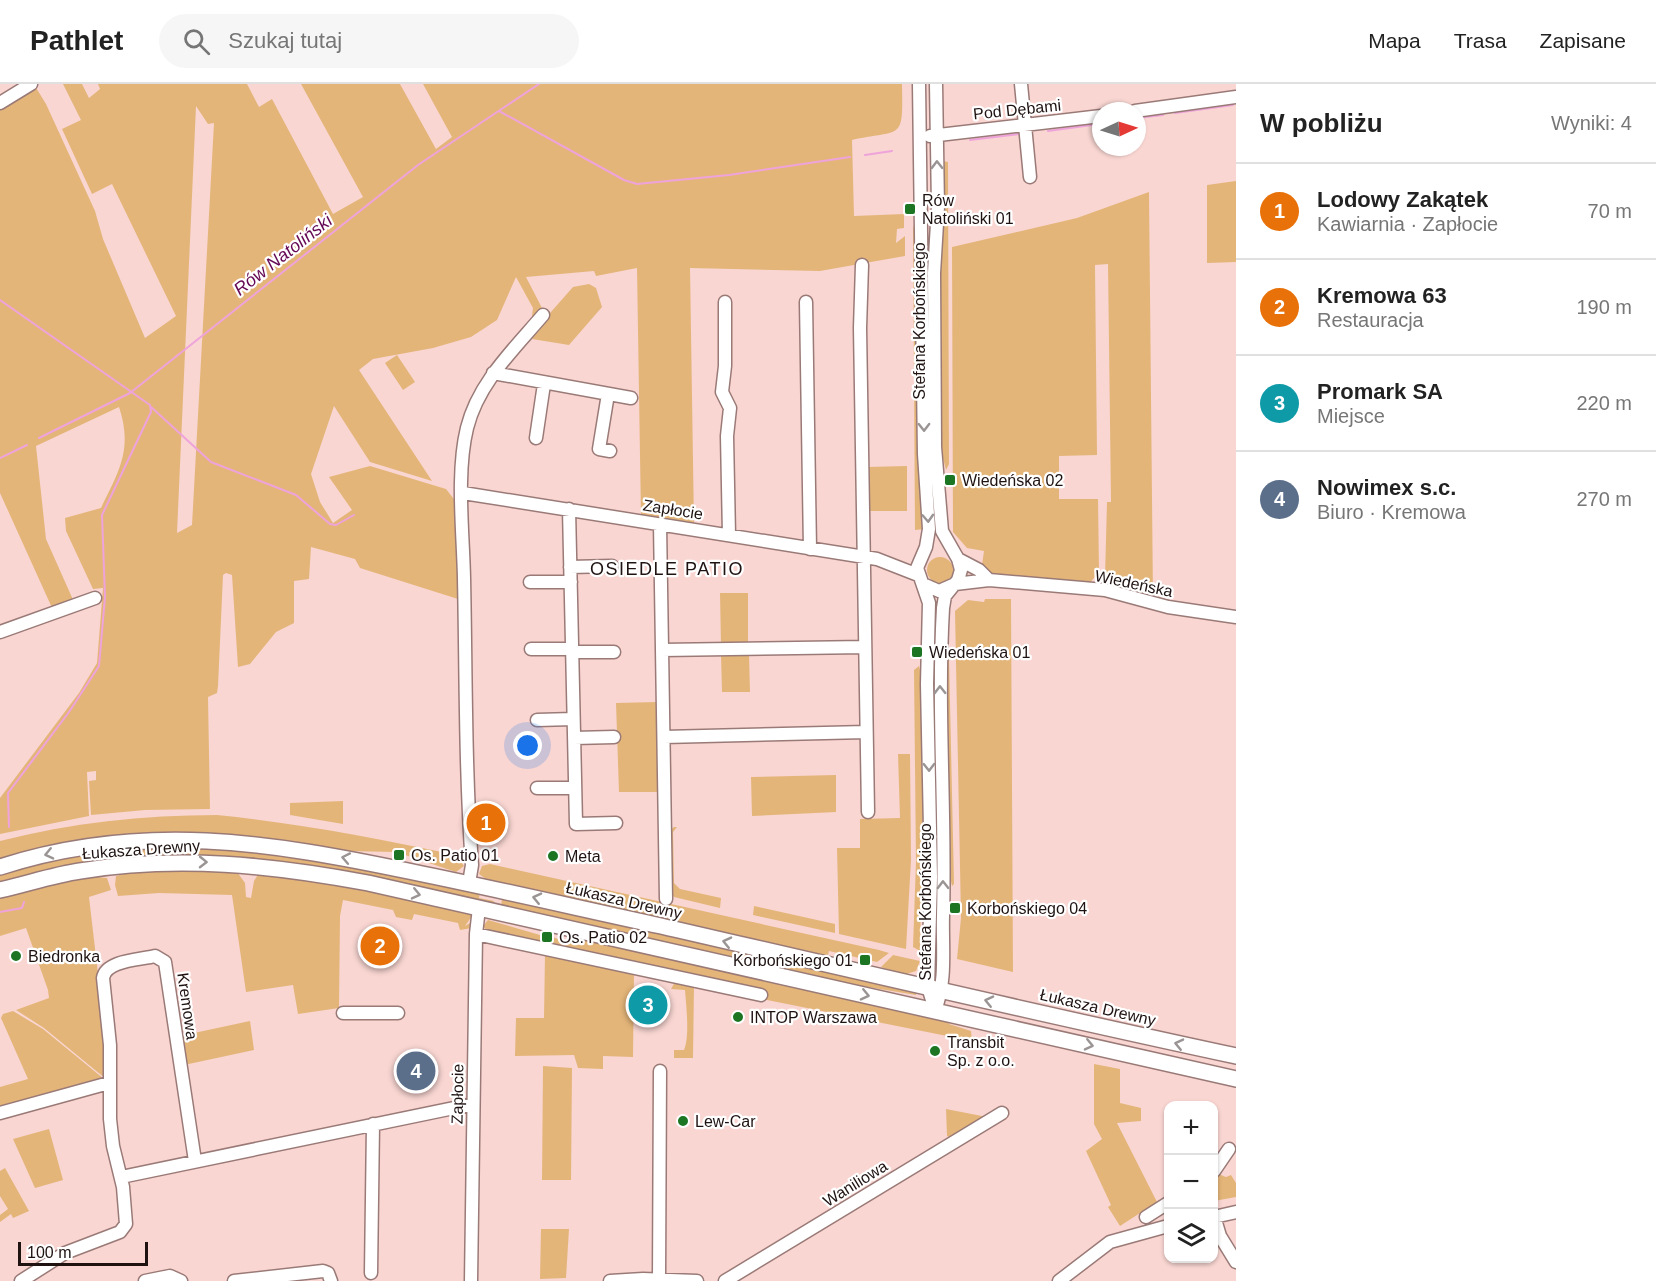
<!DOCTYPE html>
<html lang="pl">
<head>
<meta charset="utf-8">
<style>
	body { margin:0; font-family:Arial,sans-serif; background:#f6f6f6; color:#222 }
	.controls { position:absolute; right:18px; bottom:18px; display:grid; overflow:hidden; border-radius:12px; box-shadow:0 2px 4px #0004 }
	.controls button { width:54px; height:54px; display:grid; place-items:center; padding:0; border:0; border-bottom:2px solid #e0e0e0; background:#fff; color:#222; font:30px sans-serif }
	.compass { position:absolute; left:1092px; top:18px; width:54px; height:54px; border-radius:50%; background:#fff; box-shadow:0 2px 4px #0004; rotate:86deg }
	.scale { position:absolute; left:18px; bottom:15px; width:130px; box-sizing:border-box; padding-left:6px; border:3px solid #1f1312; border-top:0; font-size:16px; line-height:21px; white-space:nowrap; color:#1f1312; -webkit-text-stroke:4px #fff; paint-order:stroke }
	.you { position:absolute; left:528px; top:662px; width:21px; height:21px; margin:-15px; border:4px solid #fff; border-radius:50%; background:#1a73e8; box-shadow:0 0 0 9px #1a73e833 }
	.badge { display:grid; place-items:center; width:39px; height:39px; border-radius:50%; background:#db2777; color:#fff; font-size:20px; font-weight:700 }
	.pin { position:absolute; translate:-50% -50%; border:3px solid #fff; box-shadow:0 2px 6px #0006 }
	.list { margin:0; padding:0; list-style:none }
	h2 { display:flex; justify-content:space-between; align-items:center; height:78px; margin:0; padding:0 24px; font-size:26px }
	h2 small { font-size:20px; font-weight:400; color:#767676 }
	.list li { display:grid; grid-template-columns:39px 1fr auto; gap:18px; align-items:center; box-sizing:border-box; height:96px; padding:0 24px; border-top:2px solid #e0e0e0 }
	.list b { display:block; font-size:22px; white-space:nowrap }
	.list p { margin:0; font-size:20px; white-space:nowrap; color:#767676 }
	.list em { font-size:20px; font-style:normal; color:#767676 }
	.icon { flex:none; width:33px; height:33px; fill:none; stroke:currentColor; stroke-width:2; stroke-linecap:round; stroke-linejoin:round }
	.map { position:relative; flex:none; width:1236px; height:1197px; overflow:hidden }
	header { display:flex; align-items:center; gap:36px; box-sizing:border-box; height:84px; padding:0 30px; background:#fff; border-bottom:2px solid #e0e0e0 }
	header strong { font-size:28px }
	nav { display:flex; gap:33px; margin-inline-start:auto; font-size:21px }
	.search { width:420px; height:54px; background:#f6f6f6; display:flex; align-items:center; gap:15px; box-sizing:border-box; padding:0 21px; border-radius:33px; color:#767676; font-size:22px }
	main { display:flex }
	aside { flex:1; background:#fff }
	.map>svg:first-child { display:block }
	.green { fill:#e4b579; fill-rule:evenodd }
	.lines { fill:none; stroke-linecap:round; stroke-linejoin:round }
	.stream { stroke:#efa3db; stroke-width:2 }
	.minor-casing { stroke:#9a7a77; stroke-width:15 }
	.major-casing { stroke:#9a7a77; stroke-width:18 }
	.minor { stroke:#fff; stroke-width:12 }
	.major { stroke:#fff; stroke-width:15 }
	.oneway { stroke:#9a9594 }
	.poi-dot { fill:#1b7522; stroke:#fff; stroke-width:2 }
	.labels { text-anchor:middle; stroke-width:4.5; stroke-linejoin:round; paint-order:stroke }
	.street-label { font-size:16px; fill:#1f1312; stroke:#fff }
	.poi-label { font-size:16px; fill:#1f1312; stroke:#fff; text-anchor:start }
	.water-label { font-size:18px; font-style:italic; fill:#640854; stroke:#fff }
	.neighbourhood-label { font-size:18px; letter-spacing:1.5px; fill:#1f1312; stroke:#fff }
</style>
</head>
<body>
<header>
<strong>Pathlet</strong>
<div class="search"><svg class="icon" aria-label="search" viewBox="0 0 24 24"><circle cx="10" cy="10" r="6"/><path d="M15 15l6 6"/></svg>Szukaj tutaj</div>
<nav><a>Mapa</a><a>Trasa</a><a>Zapisane</a></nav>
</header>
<main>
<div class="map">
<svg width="1236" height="1197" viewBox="0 0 1236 1197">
	<rect width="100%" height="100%" fill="#f9d6d2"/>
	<path class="green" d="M 63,0 L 82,0 L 89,14 L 100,5 L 98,0 L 247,0 L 259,23 L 272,15 L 333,130 L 363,113 L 301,0 L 400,0 L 436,65 L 452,53 L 423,0 L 902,0 C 903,58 903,45 852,56 L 854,132 L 904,130 L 904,144 L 897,145 L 896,159 L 905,152 L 905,172 L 820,187 L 690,184 L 694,441 L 641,433 L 637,184 L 596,192 L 594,187 L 526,193 L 542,224 L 534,233 L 532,232 L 533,224 L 516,193 L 497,236 L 471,253 L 433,264 L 373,275 L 359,286 L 432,397 L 370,378 L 334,322 L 311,390 L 320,418 L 333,439 L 352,426 L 329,393 L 370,382 L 446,405 L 457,419 L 458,515 L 360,484 L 355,475 L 311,463 L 309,495 L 294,497 L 294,539 L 276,548 L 250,580 L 238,583 L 232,491 L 226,489 L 223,491 L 218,602 L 217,609 L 208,613 L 210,725 L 145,726 L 91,731 L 89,697 L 96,696 L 96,687 L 87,688 L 89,732 L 0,750 L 0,714 L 79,609 L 97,579 L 103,504 L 93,505 L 66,447 L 65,434 L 101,424 C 119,387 133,365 119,323 L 36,362 L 46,455 L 74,518 L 53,526 L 0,409 L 0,24 L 35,2 L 46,20 L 95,127 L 103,155 L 145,254 L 176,232 L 112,100 L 92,110 L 62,45 L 81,36 ZM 196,22 L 208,40 L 214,39 L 192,441 L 177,449 Z
		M 943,77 L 948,78 L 949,380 L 946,386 L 941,366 L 939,186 Z
		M 1236,97 L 1236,178 L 1207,179 L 1207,101 Z
		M 1149,108 L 1153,515 L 1098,502 L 1105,493 L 1107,418 L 1111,418 L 1108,180 L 1095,181 L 1097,371 L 1059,372 L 1059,415 L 1098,415 L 1099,488 L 1088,501 L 988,489 L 982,481 L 984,467 L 967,464 L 953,448 L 952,163 L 1077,134 Z
		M 913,141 L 917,155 L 925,445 L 915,446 Z
		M 589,200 L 596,204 L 602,223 L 569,261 L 532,255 L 545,239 L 543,237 L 573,203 Z
		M 397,271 L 415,298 L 403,306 L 385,279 Z
		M 907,382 L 907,427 L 868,427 L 867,383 Z
		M927 486a13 13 0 1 1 26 0a13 13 0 1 1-26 0Z
		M 720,509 L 748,509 L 748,561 L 721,562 Z
		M 985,515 L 1011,515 L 1013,888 L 957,875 L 961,834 L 955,527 L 968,516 L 984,518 Z
		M 934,526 L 938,526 L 935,587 L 937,871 L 934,871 Z
		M 948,527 L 954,800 L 952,802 L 949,788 L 944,592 Z
		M 749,570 L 750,608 L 722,608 L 721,571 Z
		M 919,582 L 923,599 L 925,779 L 921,816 L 920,867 L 913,863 L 916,778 L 914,586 Z
		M 657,618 L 659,708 L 619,708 L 616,619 Z
		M 898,670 L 910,670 L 911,776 L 906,865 L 839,850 L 837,764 L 860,764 L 860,735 L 900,734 Z
		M 836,691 L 836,728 L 752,732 L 751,693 Z
		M 343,717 L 343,740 L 290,731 L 290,719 Z
		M 217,731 C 298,739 377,754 456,771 L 464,782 L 456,788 L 396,768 L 346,767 L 229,750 L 49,762 L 0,775 L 0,757 C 71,739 143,731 217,731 Z
		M 674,743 L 677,743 L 673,748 L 674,799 L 680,805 L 721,814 L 720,824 L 674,813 L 671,809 L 669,747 Z
		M 218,762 L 260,765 L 480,808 L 479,814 L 494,817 L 493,822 L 257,776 L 177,772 L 0,800 L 0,790 L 93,768 Z
		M 490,780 L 879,866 L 889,869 L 877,878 L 829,867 L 828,871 L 802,868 L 490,798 L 479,790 L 482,782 Z
		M 235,785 L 245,799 L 246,813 L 251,814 L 254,797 L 259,789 L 345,801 L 468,828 L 472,832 L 465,842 L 472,838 L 472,844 L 460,846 L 458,839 L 414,830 L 412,836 L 396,833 L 393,826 L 343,816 L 340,832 L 339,924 L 298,930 L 293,901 L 246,908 L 232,811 L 159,809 L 118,812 L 115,801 L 116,792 L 135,787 Z
		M 84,792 L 107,794 L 111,806 L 89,813 L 107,967 L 106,995 L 44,944 L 16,926 L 49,914 L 48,906 L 26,844 L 0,852 L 0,814 Z
		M 488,809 L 916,907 L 916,911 L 802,892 L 501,824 L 502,814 Z
		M 754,822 L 835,840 L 835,849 L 753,831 Z
		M 488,836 L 540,851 L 540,860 L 487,847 L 483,842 Z
		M 551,853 L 571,858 L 572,855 L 596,856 L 949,937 L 949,940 L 971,947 L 972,957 L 762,915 L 542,860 L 543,854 L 550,855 Z
		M 545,869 L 634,890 L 633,973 L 603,972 L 603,985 L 578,984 L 574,971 L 515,972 L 516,934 L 544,934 Z
		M 893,871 L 920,877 L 916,887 L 903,891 L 881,883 Z
		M 675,898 L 694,902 L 693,974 L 674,974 L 674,966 L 684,966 C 690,952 686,920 685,906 L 671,905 Z
		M 13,927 L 43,945 L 104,995 L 0,1025 L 0,1003 L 28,995 L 1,934 L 3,930 Z
		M 250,937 L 254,966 L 184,981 L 180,952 Z
		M 1094,980 L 1120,985 L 1120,1019 L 1141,1024 L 1141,1037 L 1117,1039 L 1157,1118 L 1120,1142 L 1108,1123 L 1111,1121 L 1086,1067 L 1102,1055 L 1094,1040 Z
		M 543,982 L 572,984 L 571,1096 L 542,1096 Z
		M 946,1025 L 987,1033 L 951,1054 L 947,1052 Z
		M 49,1045 L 63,1096 L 35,1104 L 13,1055 Z
		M 5,1084 L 29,1127 L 13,1134 L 11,1130 L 0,1138 L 0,1131 L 8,1125 L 0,1112 L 0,1087 Z
		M 1216,1089 L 1226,1093 L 1231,1091 L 1236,1099 L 1236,1113 L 1214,1117 L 1214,1091 Z
		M 541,1145 L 569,1145 L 566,1194 L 540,1195 Z"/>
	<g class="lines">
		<path class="stream" d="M 499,27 L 624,96 L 637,100 L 729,91 L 850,73
			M 1175,29 L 1233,21
			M 1137,34 L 1163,31
			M 1048,47 L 1092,41
			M 970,56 L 1019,50
			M 865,71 L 892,67
			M 0,216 L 150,321 L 151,328 L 102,431 L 105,513 L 99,582 L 69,628 L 8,709 L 9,743
			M 150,322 L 211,378 L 296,411 L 330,440 L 336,441 L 354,431
			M 39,354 L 130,309 L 418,81 L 539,0
			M 0,374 L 27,361
			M 0,828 L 22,824 L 24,818"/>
		<defs>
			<path id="minor" d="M 919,0 L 924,370 L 929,445 L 926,463 L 917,484 L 929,519 L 927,600 L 931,793 L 928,903 L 935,926
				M 1021,0 L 1030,93
				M 0,19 L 31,0
				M 1135,27 L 1236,13
				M 930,52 L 1101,32
				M 862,181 L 860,244 L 868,728
				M 725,218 L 725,282 L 722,308 L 730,324 L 727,352 L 729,451
				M 806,218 L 810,465
				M 493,289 L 631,314
				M 608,310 L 599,365 L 610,367
				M 536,354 L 544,300
				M 463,409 L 877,475 L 918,491
				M 569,425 L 576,740 L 616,739
				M 660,440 L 666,815
				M 958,475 L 979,486 L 989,496
				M 570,483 L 612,482
				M 530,498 L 571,498
				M 923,500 L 939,507 L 955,500 L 989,496 L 1105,506 L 1168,523 L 1236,533
				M 0,548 L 95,514
				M 531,565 L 572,565
				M 662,566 L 865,563
				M 572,568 L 614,568
				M 537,636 L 573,635
				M 664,653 L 866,648
				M 574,654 L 614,653
				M 537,704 L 575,704
				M 469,799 L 472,781 C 465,685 466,589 464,494 C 463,447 456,389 467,344 C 478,299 514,265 543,231
				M 476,850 L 761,911
				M 935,926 C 947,897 942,862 943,831 C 946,729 937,627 943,524 L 945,512 L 958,496 L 961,486 L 958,475 L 942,447 L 935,363 L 934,189 L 938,123 L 936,0
				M 343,929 L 398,929
				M 0,1029 L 109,999
				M 1214,1087 L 1229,1065
				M 121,1093 L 473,1020
				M 1214,1132 L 1220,1152 L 1236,1178
				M 1146,1133 L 1168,1119
				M 1214,1133 L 1236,1128
				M 371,1189 L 373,1040
				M 659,1195 L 660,987
				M 21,1197 L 65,1169 L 120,1148 L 126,1140 L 123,1103 L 113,1062 L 110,1035 L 110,961 L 103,894 C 106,876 140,876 155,872 L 165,878 L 195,1077
				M 145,1197 L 170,1192 L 181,1197
				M 234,1197 L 323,1187 L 328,1189 L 331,1197
				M 471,1197 L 476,850 L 479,824
				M 610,1197 L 643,1195 L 697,1197
				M 725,1197 L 1002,1029
				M 1059,1197 L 1110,1158 L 1168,1142"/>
			<path id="major" d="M 0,783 C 143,737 270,758 413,788 C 496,805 578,824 661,842 C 852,886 1044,931 1236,972
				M 0,806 C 27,800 53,791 80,787 C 178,771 272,781 368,799 L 1236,995"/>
		</defs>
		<use href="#minor" class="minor-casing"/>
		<use href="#major" class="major-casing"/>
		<use href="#minor" class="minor"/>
		<use href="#major" class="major"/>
	</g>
	<defs><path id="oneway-chevron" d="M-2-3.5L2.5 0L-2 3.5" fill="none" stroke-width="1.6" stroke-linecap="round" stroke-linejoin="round" transform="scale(1.5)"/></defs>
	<g class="oneway">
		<use href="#oneway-chevron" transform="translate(937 81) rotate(-91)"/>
		<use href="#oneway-chevron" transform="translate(924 343) rotate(89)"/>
		<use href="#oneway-chevron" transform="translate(928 434) rotate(87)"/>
		<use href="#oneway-chevron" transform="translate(940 606) rotate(-91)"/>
		<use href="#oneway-chevron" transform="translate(929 683) rotate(89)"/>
		<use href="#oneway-chevron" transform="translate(49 770) rotate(167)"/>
		<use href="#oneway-chevron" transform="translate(346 774) rotate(-169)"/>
		<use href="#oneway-chevron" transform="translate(203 778) rotate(1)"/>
		<use href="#oneway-chevron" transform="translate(943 801) rotate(-91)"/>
		<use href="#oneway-chevron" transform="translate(416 810) rotate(13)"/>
		<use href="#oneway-chevron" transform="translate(537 814) rotate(-167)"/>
		<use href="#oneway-chevron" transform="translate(727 858) rotate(-167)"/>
		<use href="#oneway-chevron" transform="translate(865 911) rotate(13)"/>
		<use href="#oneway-chevron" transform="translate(989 917) rotate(-167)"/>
		<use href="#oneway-chevron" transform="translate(1179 960) rotate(-167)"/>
		<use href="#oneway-chevron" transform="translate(1089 961) rotate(13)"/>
	</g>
	<g class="poi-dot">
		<rect x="904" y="119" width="12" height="12" rx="3"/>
		<rect x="944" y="390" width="12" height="12" rx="3"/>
		<rect x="911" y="562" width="12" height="12" rx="3"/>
		<rect x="393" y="765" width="12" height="12" rx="3"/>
		<circle cx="553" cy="772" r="6"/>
		<rect x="949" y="818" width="12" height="12" rx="3"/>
		<rect x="541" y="847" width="12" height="12" rx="3"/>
		<circle cx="16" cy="872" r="6"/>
		<rect x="859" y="870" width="12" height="12" rx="3"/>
		<circle cx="738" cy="933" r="6"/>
		<circle cx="935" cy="967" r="6"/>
		<circle cx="683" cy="1037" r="6"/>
	</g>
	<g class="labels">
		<g class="street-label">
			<text transform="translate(1017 25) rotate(-6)" y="6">Pod Dębami</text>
			<text transform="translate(919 237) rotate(-90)" y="6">Stefana Korbońskiego</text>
			<text transform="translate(673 425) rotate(9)" y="6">Zapłocie</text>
			<text transform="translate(1134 499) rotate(12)" y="6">Wiedeńska</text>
			<text transform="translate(141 765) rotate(-4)" y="6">Łukasza Drewny</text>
			<text transform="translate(624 816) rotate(13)" y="6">Łukasza Drewny</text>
			<text transform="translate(925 818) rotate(-90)" y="6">Stefana Korbońskiego</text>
			<text transform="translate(188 922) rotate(82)" y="6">Kremowa</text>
			<text transform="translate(1098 923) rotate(13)" y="6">Łukasza Drewny</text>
			<text transform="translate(457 1010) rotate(-89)" y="6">Zapłocie</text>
			<text transform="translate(855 1099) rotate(-32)" y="6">Waniliowa</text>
		</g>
		<g class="poi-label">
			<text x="922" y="122">Rów<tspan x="922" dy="18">Natoliński 01</tspan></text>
			<text x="962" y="402">Wiedeńska 02</text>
			<text x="929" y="574">Wiedeńska 01</text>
			<text x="411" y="777">Os. Patio 01</text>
			<text x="565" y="778">Meta</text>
			<text x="967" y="830">Korbońskiego 04</text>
			<text x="559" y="859">Os. Patio 02</text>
			<text x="28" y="878">Biedronka</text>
			<text x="853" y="882" text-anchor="end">Korbońskiego 01</text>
			<text x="750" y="939">INTOP Warszawa</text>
			<text x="947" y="964">Transbit<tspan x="947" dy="18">Sp. z o.o.</tspan></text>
			<text x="695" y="1043">Lew-Car</text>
		</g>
		<g class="water-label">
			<text transform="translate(283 171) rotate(-38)" y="6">Rów Natoliński</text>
		</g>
		<g class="neighbourhood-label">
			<text x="667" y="491">OSIEDLE PATIO</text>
		</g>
	</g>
</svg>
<div class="controls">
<button>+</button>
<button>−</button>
<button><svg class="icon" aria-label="layers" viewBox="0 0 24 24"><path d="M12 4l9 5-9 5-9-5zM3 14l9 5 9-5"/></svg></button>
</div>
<svg class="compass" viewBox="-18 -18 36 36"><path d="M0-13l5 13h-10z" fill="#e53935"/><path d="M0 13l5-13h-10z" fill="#767676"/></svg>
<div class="scale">100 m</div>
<div class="you"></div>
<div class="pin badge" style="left:486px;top:739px;background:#e8710a">1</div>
<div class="pin badge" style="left:380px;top:862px;background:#e8710a">2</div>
<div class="pin badge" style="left:648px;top:921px;background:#0f9aa8">3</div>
<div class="pin badge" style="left:416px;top:987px;background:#5c6f8a">4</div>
</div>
<aside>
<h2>W pobliżu<small>Wyniki: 4</small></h2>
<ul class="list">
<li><span class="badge" style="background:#e8710a">1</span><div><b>Lodowy Zakątek</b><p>Kawiarnia · Zapłocie</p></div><em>70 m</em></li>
<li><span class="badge" style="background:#e8710a">2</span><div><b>Kremowa 63</b><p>Restauracja</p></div><em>190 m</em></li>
<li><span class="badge" style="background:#0f9aa8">3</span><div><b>Promark SA</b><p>Miejsce</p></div><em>220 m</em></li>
<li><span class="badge" style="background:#5c6f8a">4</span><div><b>Nowimex s.c.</b><p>Biuro · Kremowa</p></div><em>270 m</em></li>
</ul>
</aside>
</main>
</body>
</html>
